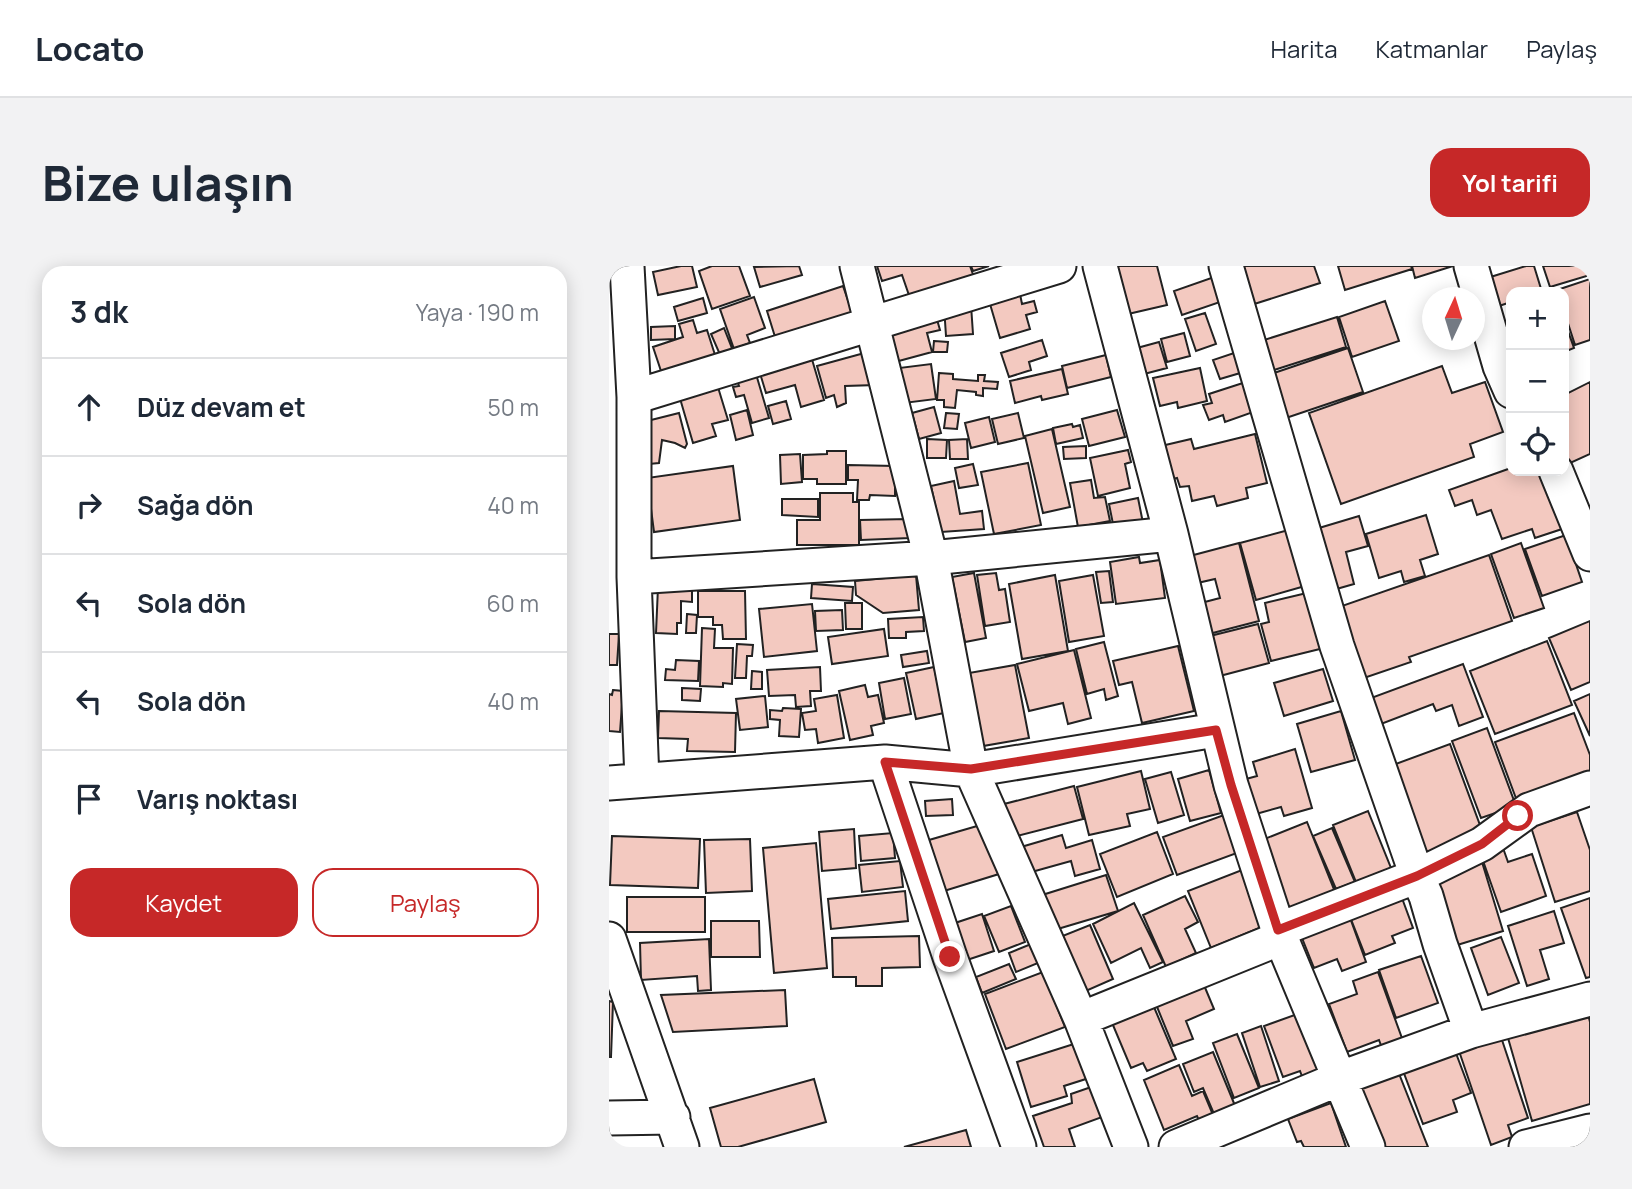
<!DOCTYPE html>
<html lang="tr">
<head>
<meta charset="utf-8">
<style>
	body { margin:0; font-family:Manrope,sans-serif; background:#f2f2f3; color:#1f2937 }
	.controls { position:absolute; right:21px; top:21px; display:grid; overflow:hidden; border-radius:14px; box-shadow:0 4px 18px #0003 }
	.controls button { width:63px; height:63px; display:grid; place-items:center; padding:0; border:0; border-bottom:2px solid #e0e1e3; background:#fff; color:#1f2937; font:35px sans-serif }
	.compass { position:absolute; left:813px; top:21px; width:63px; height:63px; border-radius:50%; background:#fff; box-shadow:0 4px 18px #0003; rotate:4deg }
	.stop { position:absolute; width:21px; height:21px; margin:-16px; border:5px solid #c62828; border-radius:50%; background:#fff }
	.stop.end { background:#c62828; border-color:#fff; box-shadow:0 2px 7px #0008 }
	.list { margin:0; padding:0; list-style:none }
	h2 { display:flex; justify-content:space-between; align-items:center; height:91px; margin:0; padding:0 28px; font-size:30px }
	h2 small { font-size:23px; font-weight:400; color:#747a83 }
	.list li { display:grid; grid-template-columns:46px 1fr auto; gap:21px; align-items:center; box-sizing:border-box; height:98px; padding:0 28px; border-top:2px solid #e0e1e3 }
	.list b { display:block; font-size:26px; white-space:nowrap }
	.list em { font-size:23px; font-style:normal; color:#747a83 }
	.actions { display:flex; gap:14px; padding:21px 28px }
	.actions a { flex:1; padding:16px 0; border:2px solid #c62828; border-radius:21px; text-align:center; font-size:24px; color:#c62828 }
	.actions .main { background:#c62828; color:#fff }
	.icon { flex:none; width:38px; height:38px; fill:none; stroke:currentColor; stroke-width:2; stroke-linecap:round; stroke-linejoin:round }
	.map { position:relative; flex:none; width:981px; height:881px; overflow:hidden; border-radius:21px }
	header { display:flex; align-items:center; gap:42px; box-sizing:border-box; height:98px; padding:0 35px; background:#fff; border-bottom:2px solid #e0e1e3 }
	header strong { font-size:33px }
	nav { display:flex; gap:38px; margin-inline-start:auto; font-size:24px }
	.intro { display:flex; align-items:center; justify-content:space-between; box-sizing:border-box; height:168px; padding:0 42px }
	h1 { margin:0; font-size:49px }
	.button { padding:18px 32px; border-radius:21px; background:#c62828; color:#fff; font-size:24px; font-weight:700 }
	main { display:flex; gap:42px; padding:0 42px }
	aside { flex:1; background:#fff; border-radius:21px; box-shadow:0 4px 18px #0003 }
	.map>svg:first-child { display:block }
	.building { fill:#f3c9c0; stroke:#222; stroke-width:2 }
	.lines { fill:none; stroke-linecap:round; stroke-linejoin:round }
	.street-casing { stroke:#222; stroke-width:37 }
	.street { stroke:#fff; stroke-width:33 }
	.route { stroke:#c62828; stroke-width:9 }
</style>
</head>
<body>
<header>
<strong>Locato</strong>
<nav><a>Harita</a><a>Katmanlar</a><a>Paylaş</a></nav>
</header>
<div class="intro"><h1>Bize ulaşın</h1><a class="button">Yol tarifi</a></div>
<main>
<aside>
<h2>3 dk<small>Yaya · 190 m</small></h2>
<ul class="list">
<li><svg class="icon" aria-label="ahead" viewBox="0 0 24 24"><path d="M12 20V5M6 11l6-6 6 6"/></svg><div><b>Düz devam et</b></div><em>50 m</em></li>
<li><svg class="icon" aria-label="right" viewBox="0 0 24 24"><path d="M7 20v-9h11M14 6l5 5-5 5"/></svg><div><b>Sağa dön</b></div><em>40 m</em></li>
<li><svg class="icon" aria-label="left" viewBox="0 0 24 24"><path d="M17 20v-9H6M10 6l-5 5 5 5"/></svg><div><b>Sola dön</b></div><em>60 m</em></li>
<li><svg class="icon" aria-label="left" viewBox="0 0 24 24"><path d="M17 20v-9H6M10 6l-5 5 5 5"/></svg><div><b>Sola dön</b></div><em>40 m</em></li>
<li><svg class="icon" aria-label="arrive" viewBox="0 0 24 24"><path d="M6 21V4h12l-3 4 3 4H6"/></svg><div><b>Varış noktası</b></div></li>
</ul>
<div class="actions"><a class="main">Kaydet</a><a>Paylaş</a></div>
</aside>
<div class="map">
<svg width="981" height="881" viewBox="0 0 981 881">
	<rect width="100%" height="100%" fill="#fff"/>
	<path class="building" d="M 72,0 L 83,0 L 88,21 L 49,29 L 44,6 Z
		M 103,0 L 130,0 L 141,30 L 103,43 L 90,5 Z
		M 190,0 L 193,9 L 151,21 L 145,1 Z
		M 268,0 L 361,0 L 366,14 L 302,35 L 293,9 L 273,15 Z
		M 362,0 L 380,0 L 364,5 Z
		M 507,0 L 548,0 L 558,39 L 519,48 Z
		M 626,0 L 705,0 L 711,17 L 639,40 Z
		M 729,0 L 802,0 L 803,3 L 736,24 Z
		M 803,0 L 844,0 L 806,12 Z
		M 917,0 L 925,0 L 933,26 L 902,26 L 902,36 L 884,42 L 875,13 Z
		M 934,0 L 981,0 L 981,9 L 941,21 Z
		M 608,10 L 617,34 L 573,49 L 565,25 Z
		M 981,13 L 981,74 L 966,79 L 955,45 L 955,26 L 948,24 Z
		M 234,20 L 244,49 L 167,74 L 158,45 Z
		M 411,28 L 413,38 L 425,35 L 428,46 L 417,49 L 421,63 L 391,72 L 381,38 Z
		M 145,31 L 156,62 L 138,69 L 141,77 L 125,83 L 111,43 Z
		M 94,32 L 98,47 L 69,55 L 65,41 Z
		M 776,35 L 790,75 L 743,91 L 730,51 Z
		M 362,39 L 364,68 L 337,70 L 335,40 Z
		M 596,47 L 607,78 L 587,85 L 576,53 Z
		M 327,50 L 331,64 L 318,67 L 323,86 L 286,96 L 277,63 Z
		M 728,51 L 737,81 L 662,105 L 652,75 Z
		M 84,54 L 88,67 L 98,64 L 107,92 L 53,108 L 44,81 L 74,71 L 70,58 Z
		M 955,54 L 965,82 L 955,86 Z
		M 66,60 L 66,73 L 42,74 L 42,61 Z
		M 115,62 L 124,85 L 112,91 L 102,68 Z
		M 575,67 L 581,90 L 558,96 L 552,73 Z
		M 433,74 L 438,90 L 420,96 L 422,104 L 400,111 L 392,87 Z
		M 325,75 L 339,76 L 338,86 L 324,86 Z
		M 550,76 L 558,102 L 535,108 L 528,82 Z
		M 739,82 L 754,126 L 677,152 L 662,108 Z
		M 631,85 L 638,105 L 611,113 L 604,94 Z
		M 259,86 L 267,119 L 236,120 L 237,137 L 228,141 L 225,129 L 217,132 L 208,100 Z
		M 497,89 L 502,111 L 458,122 L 453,100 Z
		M 202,90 L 215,134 L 192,141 L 186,119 L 157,127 L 150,104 Z
		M 322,98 L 327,133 L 295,137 L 290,102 Z
		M 833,100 L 843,127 L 876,116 L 894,166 L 861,178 L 865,191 L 732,238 L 700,147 Z
		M 591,102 L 598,135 L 569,142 L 568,136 L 551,140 L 544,112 Z
		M 453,103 L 459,128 L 433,134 L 432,130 L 406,137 L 401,115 Z
		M 330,107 L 344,108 L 344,113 L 369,115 L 369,109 L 376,109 L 375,115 L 389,116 L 388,123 L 374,122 L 374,130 L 367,129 L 367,126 L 348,124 L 346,142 L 335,141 L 335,134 L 328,134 Z
		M 147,108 L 160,152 L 143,157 L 135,129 L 127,131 L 124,121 L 130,120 L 128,114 Z
		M 640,115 L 650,144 L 616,156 L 614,149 L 600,154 L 594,139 L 603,137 L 600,128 Z
		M 981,116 L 981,188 L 959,198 L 955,189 L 955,129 Z
		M 108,118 L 119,154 L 103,158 L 107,170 L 84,177 L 70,129 Z
		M 177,135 L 182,153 L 164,158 L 159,140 Z
		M 325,141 L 332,167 L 310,173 L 303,147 Z
		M 138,144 L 144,169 L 127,174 L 121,149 Z
		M 508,144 L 516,171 L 480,180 L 473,153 Z
		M 70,147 L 78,178 L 76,182 L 66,177 L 53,174 L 50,197 L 40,198 L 34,156 Z
		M 337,147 L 350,148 L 348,163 L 335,162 Z
		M 409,147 L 415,172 L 389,178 L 383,153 Z
		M 380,151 L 386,176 L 362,182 L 356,157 Z
		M 463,158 L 464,161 L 471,159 L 474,172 L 447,178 L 444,162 Z
		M 443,163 L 461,241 L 434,247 L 416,170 Z
		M 646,168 L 658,217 L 637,222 L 639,232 L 608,240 L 605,230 L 583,235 L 580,220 L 571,221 L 568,212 L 560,214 L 552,180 L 582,173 L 585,183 Z
		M 318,173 L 338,174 L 337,192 L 318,192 Z
		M 358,173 L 359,193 L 341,193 L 340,174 Z
		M 477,180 L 477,192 L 455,193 L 454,181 Z
		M 519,184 L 522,196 L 516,198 L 521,222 L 489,230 L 481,192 Z
		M 218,185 L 237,185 L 237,218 L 208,218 L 208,213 L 194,213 L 194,189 L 218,188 Z
		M 191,188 L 193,216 L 172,218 L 171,189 Z
		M 419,197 L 432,259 L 385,268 L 372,206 Z
		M 364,198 L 369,219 L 350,222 L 346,202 Z
		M 239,199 L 286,200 L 286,230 L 261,229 L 260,234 L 248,234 L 249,214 L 239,214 Z
		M 124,200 L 131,254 L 45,266 L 38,212 Z
		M 902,202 L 902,205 L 933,205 L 953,263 L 926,272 L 923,263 L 893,273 L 882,244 L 868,249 L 863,234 L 846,240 L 840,224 Z
		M 482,214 L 485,232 L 496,231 L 501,255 L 469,261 L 461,217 Z
		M 345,215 L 351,248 L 373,245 L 375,263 L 332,266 L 322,220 Z
		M 211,227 L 244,227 L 244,236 L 250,236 L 250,279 L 188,279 L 188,254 L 211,254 Z
		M 529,232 L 534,257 L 505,263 L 500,238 Z
		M 173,233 L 209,233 L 209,251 L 173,249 Z
		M 817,249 L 829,288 L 811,294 L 816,310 L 795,316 L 792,305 L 770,312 L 757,268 Z
		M 750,250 L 759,280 L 737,286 L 745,318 L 717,326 L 700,265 Z
		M 300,253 L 301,272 L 252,274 L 251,254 Z
		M 687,262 L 703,318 L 647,334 L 631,277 Z
		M 957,269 L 973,316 L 933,330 L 916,283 Z
		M 630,277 L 650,355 L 596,369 L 588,338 L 611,332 L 606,313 L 584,318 L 577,291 Z
		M 912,277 L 935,342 L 905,352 L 882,288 Z
		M 880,289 L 903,355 L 800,391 L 802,396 L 752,413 L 727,342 Z
		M 530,291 L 531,297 L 551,294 L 556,332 L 507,338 L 501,296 Z
		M 500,305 L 504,336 L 492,337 L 487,306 Z
		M 365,307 L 377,372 L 356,376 L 343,311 Z
		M 387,307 L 390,324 L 396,323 L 401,356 L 376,360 L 368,309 Z
		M 307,309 L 310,344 L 274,347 L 247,329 L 246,315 Z
		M 446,309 L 459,385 L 413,393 L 400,318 Z
		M 484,309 L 495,370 L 460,376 L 450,315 Z
		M 203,318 L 244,321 L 243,335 L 202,332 Z
		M 49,321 L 83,323 L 83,336 L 72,335 L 72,357 L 68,357 L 68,368 L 47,367 Z
		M 89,325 L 136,325 L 137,373 L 114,373 L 113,359 L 104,359 L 104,351 L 89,351 Z
		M 702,326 L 715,382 L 662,395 L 652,358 L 660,356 L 656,337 Z
		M 236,337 L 253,337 L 253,363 L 237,363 Z
		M 203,338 L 208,385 L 155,391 L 150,343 Z
		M 233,344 L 234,364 L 207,365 L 206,345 Z
		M 78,348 L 88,349 L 87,367 L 77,367 Z
		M 314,351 L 315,365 L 297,366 L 297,372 L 280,372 L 279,353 Z
		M 981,355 L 981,416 L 962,424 L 940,372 Z
		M 649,358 L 660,397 L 607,411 L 597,371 Z
		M 93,362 L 106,363 L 105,382 L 124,382 L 123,418 L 114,417 L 114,421 L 91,420 Z
		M 275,363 L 279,390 L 223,398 L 219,371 Z
		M 0,368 L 10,368 L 8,399 L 0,399 Z
		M 938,375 L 963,439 L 886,468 L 861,405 Z
		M 495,376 L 509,430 L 497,434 L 495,423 L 478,428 L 467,383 Z
		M 128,378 L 144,379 L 143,390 L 138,390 L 137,412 L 126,412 Z
		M 569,380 L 585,445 L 533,457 L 523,416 L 510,419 L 504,395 Z
		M 465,384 L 482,452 L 459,458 L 454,437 L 420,445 L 408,398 Z
		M 318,385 L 320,397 L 294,401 L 292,389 Z
		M 67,394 L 90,395 L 89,415 L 56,414 L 57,403 L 66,404 Z
		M 854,398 L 874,451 L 850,460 L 843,439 L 827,445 L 824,438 L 772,458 L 762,432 Z
		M 406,399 L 420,472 L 374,480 L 360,407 Z
		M 211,401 L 212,425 L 201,425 L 202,440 L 187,441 L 186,429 L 160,430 L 158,404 Z
		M 325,401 L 335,447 L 307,453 L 297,407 Z
		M 714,403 L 724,435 L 675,450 L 665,417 Z
		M 143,405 L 153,406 L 153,423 L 142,423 Z
		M 295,412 L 302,448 L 276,453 L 270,417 Z
		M 256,419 L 259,431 L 269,429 L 275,457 L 262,460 L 264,469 L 241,474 L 230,425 Z
		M 73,422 L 92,423 L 91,435 L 73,434 Z
		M 4,424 L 14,425 L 11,466 L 0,465 L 0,428 L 3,429 Z
		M 981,428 L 981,470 L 965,435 Z
		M 228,429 L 235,472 L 209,477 L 207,463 L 196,464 L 193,447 L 207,445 L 205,433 Z
		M 156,430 L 159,461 L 131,464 L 127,433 Z
		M 174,442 L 192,443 L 190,471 L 170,470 L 171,454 L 161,453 L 161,444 L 173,445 Z
		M 50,445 L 127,447 L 126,486 L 78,485 L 79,473 L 49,472 Z
		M 732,445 L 746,494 L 702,506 L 688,458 Z
		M 965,447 L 981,489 L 981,508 L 908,535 L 886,476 Z
		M 878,462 L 907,540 L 872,552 L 843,475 Z
		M 841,478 L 875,570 L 818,591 L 784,499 Z
		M 686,483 L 703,542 L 675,550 L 672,541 L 647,548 L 637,513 L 648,510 L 644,496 Z
		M 600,504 L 612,547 L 581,555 L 569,513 Z
		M 532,505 L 541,543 L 518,548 L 521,560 L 480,569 L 468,521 Z
		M 562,506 L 575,549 L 549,557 L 536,513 Z
		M 465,520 L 474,553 L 404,571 L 395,538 Z
		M 343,533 L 344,549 L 317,550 L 316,535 Z
		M 759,545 L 782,602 L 747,616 L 724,559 Z
		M 968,546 L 981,584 L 981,625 L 946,636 L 922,561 Z
		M 615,549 L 628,587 L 568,609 L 554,571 Z
		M 698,556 L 726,626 L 681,644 L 653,574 Z
		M 375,558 L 390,608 L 335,625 L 320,574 Z
		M 723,562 L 746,616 L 727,623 L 704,570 Z
		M 245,563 L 247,602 L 213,605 L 210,566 Z
		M 548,566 L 564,608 L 508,631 L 491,588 Z
		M 284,567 L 286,592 L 252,595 L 250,570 Z
		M 453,569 L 457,582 L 483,574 L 491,603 L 466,610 L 462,595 L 419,607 L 412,581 Z
		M 3,570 L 91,573 L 89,622 L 1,619 Z
		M 141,573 L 143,625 L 97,627 L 95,574 Z
		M 207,577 L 218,702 L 165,707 L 154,582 Z
		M 894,582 L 899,596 L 923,588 L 937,630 L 892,646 L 872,589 Z
		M 291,595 L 294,621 L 253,626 L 250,599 Z
		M 873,596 L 894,665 L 845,680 L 824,611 Z
		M 633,604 L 655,660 L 602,682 L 579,625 Z
		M 497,609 L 509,645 L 442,665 L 430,630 Z
		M 790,624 L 804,662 L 783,670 L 786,677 L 756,689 L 738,643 Z
		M 296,625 L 299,655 L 222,663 L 219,633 Z
		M 576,630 L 589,656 L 576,663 L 587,687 L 557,701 L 534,649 Z
		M 18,631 L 96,631 L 96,666 L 18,666 Z
		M 981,632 L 981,711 L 977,712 L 952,642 Z
		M 525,637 L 554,696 L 541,702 L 532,682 L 502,697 L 484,658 Z
		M 402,640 L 416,676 L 390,686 L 375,650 Z
		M 945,645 L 955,677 L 931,684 L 940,713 L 918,720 L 899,660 Z
		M 373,648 L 385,685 L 358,694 L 346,657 Z
		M 740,649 L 757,696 L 733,705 L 728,693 L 705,702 L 691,667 Z
		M 102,655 L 150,655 L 151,691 L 102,691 Z
		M 481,659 L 504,713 L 470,728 L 446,673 Z
		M 310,670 L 311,701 L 273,702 L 273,720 L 247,720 L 247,711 L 224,711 L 223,672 Z
		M 892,671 L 910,717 L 879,729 L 862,682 Z
		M 100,673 L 102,724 L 89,725 L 88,710 L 32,714 L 31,677 Z
		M 422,678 L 429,697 L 407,706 L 400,687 Z
		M 812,690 L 829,737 L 787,752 L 770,704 Z
		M 400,698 L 407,713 L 373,727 L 367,711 Z
		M 434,706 L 456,761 L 397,783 L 376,728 Z
		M 769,706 L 794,775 L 773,782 L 770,774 L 738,786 L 720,738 L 748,728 L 744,715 Z
		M 592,712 L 605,743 L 577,755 L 584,773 L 564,780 L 544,731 Z
		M 176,724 L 178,760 L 64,766 L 52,729 Z
		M 542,734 L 567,793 L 538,805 L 534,797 L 522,802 L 501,752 Z
		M 0,735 L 4,736 L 2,791 L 0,791 Z
		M 694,746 L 716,805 L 694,813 L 691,805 L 674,811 L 655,760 Z
		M 979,748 L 981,756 L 981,838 L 923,855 L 899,772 Z
		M 652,760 L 670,815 L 651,821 L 633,767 Z
		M 628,768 L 650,822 L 625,832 L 604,777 Z
		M 892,771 L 919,852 L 899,859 L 903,871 L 882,879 L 850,785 Z
		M 468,777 L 480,812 L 455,820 L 458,830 L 422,841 L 408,796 Z
		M 845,782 L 862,827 L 844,834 L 848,846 L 814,858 L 793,802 Z
		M 604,786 L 629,847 L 608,855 L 594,822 L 585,826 L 574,798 Z
		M 570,799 L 583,830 L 594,825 L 607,856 L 593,861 L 588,850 L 555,864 L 535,814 Z
		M 787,800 L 819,881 L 774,881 L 748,816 Z
		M 205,813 L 217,856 L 129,881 L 112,881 L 101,842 Z
		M 485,820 L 496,850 L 460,863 L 466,881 L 435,881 L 424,850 L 463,837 L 462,828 Z
		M 722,837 L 737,881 L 695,881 L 692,875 L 688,876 L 679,853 Z
		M 357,864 L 362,881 L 295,881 Z"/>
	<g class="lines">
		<defs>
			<path id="street" d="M 18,0 L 25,131 L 25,311 L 322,292 L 562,268
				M 248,0 L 322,292 L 362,504 L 472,753 L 522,881
				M 491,0 L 562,268 L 622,519 L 672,672 L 759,881
				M 617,0 L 728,380 L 808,610 L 817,630 L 831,678 L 862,765
				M 862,0 L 891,100 L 902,125
				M 25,131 L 450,0
				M 947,205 L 981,288
				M 25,311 L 33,514
				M 276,496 L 341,691 L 410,881
				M 0,517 L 276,496 L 362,504 L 607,464
				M 669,664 L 808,610 L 873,578 L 920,544 L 981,522
				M 0,673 L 73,881
				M 472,753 L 672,672
				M 0,852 L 64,851
				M 567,881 L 732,812 L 862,765 L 981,733
				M 917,881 L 981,865"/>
		</defs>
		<use href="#street" class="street-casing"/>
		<use href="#street" class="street"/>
	</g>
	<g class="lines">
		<path class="route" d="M 341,691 L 276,496 L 362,503 L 607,464 L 622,519 L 669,664 L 808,610 L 873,578 L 909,550"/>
	</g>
</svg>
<div class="controls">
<button>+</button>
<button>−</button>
<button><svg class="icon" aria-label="locate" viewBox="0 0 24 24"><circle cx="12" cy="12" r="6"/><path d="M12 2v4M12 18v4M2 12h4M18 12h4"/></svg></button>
</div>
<svg class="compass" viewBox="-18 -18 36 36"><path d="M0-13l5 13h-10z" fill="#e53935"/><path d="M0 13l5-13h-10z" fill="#747a83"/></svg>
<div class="stop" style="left:909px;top:550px"></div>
<div class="stop end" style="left:341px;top:691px"></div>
</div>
</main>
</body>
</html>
